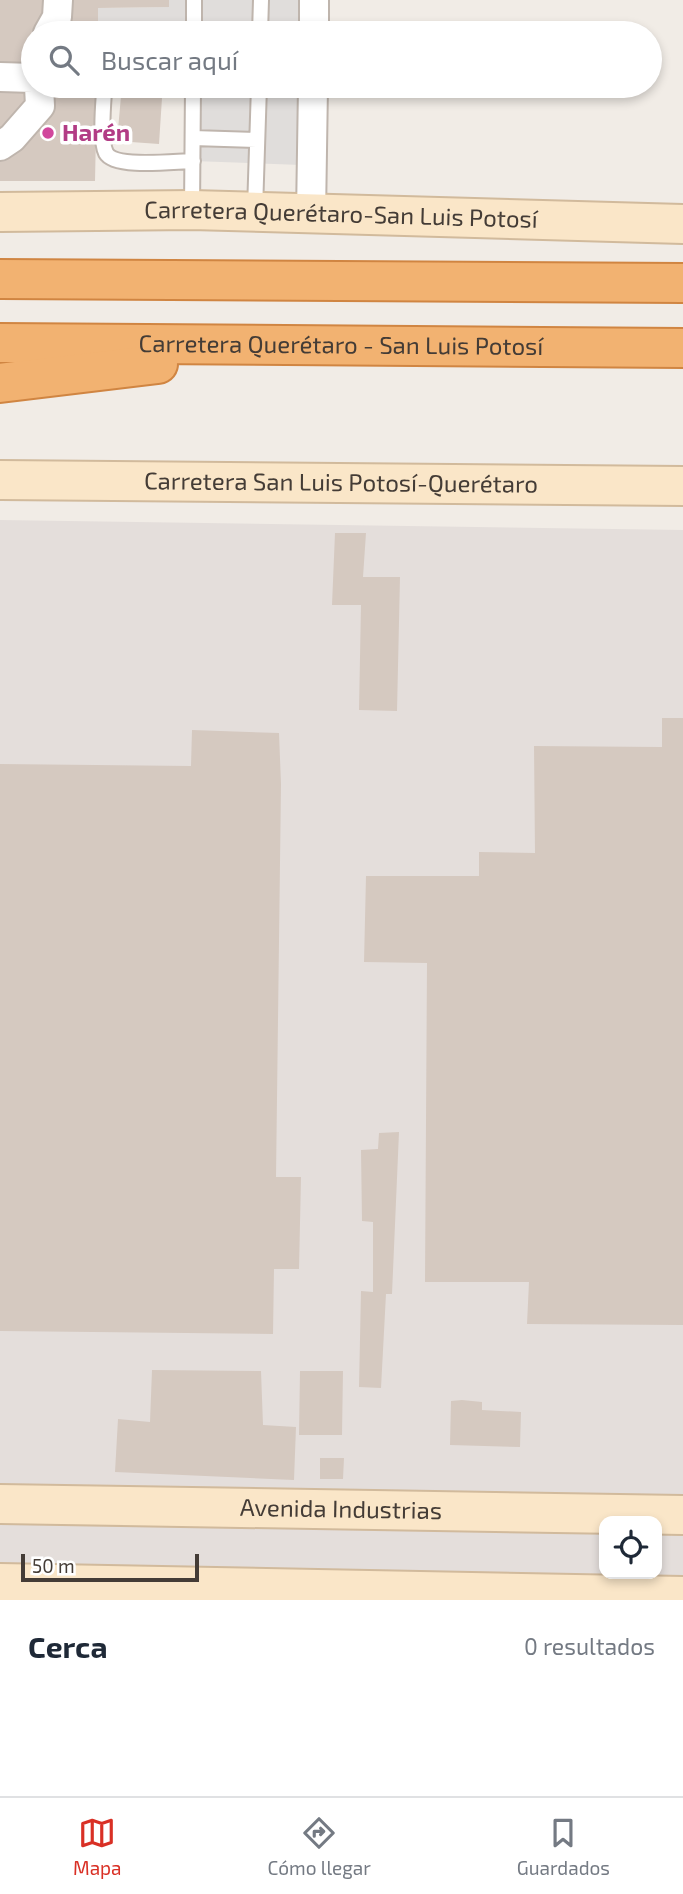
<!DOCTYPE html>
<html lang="es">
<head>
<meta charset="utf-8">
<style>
	body { margin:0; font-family:"Exo 2",sans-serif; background:#f6f6f7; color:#1f2937 }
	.controls { position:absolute; right:21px; bottom:21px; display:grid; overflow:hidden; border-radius:14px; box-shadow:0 4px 10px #0003 }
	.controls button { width:63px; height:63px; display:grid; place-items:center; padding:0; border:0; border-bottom:2px solid #e0e1e3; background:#fff; color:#1f2937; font:35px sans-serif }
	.scale { position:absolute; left:21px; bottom:18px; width:178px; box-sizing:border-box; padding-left:7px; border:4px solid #443c36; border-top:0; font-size:19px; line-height:24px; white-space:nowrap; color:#443c36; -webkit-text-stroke:5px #fff; paint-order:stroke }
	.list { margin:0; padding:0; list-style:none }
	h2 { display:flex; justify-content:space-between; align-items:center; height:91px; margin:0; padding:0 28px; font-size:30px }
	h2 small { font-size:23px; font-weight:400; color:#747a83 }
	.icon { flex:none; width:38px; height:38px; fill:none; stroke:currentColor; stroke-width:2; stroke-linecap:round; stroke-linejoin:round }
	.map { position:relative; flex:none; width:683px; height:1600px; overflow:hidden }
	.search { position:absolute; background:#fff; box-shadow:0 4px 10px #0003; left:21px; right:21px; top:21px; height:77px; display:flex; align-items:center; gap:18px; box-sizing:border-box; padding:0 24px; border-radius:38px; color:#747a83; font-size:26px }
	.sheet { height:196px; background:#fff }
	nav { display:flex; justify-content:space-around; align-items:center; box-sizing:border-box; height:98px; border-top:2px solid #e0e1e3; background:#fff; font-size:19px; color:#747a83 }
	nav a { display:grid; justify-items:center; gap:4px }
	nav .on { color:#d93025 }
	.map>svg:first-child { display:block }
	.industrial { fill:#e4dedb; fill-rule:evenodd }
	.parking { fill:#e0dddb }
	.building { fill:#d5c9c0 }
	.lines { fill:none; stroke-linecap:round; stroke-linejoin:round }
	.lane-casing { stroke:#bfb5ad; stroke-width:18 }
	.street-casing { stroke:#bfb5ad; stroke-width:32 }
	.secondary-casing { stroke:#d1ba9c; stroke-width:42 }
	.highway-casing { stroke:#d08542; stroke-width:42 }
	.lane { stroke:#fff; stroke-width:14 }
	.street { stroke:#fff; stroke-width:28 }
	.secondary { stroke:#fae6c8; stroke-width:38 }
	.highway { stroke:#f2b271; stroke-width:38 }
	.hotel-dot { fill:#d1479c; stroke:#fff; stroke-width:2.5 }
	.labels { text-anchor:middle; stroke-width:7; stroke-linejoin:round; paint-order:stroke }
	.hotel-label { font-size:24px; font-weight:bold; fill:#b23c85; stroke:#fff; text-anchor:start }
	.street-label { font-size:24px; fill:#443c36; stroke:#fff }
</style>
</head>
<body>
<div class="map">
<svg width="683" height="1600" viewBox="0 0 683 1600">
	<rect width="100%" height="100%" fill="#f1ece6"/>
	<path class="industrial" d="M 0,520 L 683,530 L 683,1600 L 0,1600 ZM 604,1521 L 657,1521 L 657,1574 L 604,1574 Z"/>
	<path class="parking" d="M 169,0 L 301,0 L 301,33 L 98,33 L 98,8 L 168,7 Z
		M 193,86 L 301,86 L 301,165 L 193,161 Z"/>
	<path class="building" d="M 0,0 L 169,0 L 169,7 L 98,8 L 98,33 L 33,33 L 33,86 L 97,86 L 95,181 L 0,181 Z
		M 121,96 L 162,98 L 159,144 L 117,141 Z
		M 335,533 L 366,533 L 363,577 L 400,577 L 397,711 L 359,710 L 361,605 L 332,605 Z
		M 662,718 L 683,718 L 683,1325 L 527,1324 L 529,1282 L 425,1282 L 427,963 L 364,962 L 366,876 L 479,876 L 479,852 L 535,853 L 534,746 L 662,747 Z
		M 192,730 L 279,733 L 281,784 L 276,1177 L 301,1177 L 299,1269 L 274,1269 L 273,1334 L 0,1331 L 0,764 L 191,766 Z
		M 399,1132 L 392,1294 L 386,1294 L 381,1388 L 359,1387 L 361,1291 L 373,1292 L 373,1222 L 362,1221 L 361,1150 L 378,1149 L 379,1133 Z
		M 152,1370 L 261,1371 L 263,1425 L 296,1427 L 294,1480 L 115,1472 L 118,1419 L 150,1422 Z
		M 300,1371 L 343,1371 L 342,1435 L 299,1435 Z
		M 462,1400 L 482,1402 L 482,1410 L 521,1412 L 520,1447 L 450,1445 L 451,1401 Z
		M 320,1458 L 344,1458 L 343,1479 L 320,1479 Z"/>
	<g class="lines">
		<defs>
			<path id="lane" d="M 194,0 L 194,33
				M 260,33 L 261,0
				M 112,86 L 104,92 C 103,106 100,141 106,153 C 115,169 176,161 193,161
				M 193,138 L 257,140
				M 192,210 L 193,86
				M 255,210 L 259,86"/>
			<path id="street" d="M 48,33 L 57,17 L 58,0
				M 314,33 L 314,0
				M 0,77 L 33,78
				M 0,146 L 12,138 L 40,106 L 39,86
				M 311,215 L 313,86"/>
			<g id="secondary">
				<path id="s1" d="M 0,212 L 192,210 L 683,224"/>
				<path id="s2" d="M 0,480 L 683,486"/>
				<path id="s3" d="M 0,1504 L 683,1515"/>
				<path d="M 0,1583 L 683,1596"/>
			</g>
			<g id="highway">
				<path d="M 0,279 L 683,283"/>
				<path id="s4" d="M 0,343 L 683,348"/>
				<path d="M 0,383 L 158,364"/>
			</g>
		</defs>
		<use href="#lane" class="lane-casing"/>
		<use href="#street" class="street-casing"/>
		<use href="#secondary" class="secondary-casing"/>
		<use href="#highway" class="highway-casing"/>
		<use href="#lane" class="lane"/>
		<use href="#street" class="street"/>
		<use href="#secondary" class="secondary"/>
		<use href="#highway" class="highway"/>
	</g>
	<circle class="hotel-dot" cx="48" cy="133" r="7"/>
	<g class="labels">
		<g class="hotel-label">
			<text x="62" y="141">Harén</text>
		</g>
		<g class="street-label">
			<text dy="8" stroke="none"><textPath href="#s1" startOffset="341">Carretera Querétaro-San Luis Potosí</textPath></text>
			<text dy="8" stroke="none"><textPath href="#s4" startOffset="341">Carretera Querétaro - San Luis Potosí</textPath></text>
			<text dy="8" stroke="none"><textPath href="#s2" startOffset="341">Carretera San Luis Potosí-Querétaro</textPath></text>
			<text dy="8" stroke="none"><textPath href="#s3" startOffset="341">Avenida Industrias</textPath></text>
		</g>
	</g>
</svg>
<div class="controls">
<button><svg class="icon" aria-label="locate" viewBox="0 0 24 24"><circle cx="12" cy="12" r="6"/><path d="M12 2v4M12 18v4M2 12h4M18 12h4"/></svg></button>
</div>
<div class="scale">50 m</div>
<div class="search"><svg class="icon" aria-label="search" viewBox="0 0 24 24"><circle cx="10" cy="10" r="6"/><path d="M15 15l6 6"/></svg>Buscar aquí</div>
</div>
<section class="sheet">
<h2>Cerca<small>0 resultados</small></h2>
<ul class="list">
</ul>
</section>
<nav>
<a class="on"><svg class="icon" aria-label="map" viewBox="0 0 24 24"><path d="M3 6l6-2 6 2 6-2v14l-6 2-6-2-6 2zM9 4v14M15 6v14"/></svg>Mapa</a>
<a><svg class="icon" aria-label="directions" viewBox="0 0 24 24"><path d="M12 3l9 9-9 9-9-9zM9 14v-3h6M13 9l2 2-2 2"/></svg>Cómo llegar</a>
<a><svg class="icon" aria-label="saved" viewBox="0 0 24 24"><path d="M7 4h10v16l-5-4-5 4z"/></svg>Guardados</a>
</nav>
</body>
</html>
